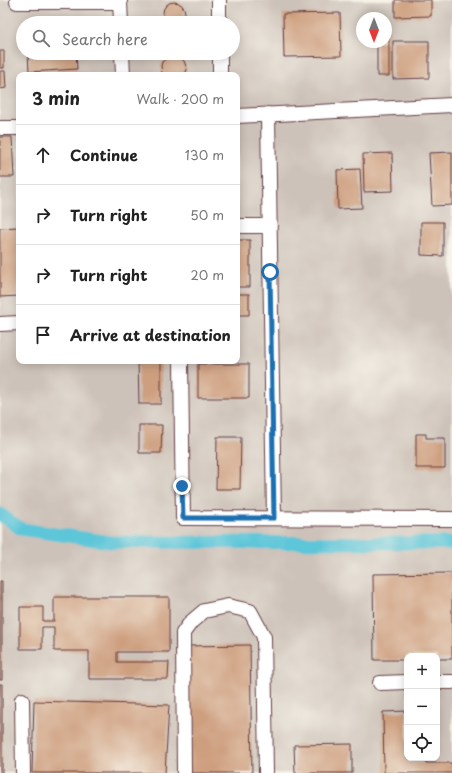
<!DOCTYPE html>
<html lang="en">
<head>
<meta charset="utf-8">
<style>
	body { margin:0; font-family:"Playpen Sans",sans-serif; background:#f2f2f2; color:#222 }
	.controls { position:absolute; right:12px; bottom:12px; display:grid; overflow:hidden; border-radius:8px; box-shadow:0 2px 10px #0003 }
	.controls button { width:36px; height:36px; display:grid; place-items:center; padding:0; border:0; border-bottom:1px solid #e0e0e0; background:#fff; color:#222; font:20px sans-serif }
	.compass { position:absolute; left:356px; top:12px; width:36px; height:36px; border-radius:50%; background:#fff; box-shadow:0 2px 10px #0003; rotate:180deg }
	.stop { position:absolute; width:12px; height:12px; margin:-9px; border:3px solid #1f6fb2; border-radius:50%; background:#fff }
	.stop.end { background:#1f6fb2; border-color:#fff; box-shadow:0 1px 4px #0008 }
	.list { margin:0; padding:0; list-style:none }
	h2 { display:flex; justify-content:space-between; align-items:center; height:52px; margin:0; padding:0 16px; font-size:17px }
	h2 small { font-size:13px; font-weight:400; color:#767676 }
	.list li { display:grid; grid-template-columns:26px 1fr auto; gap:12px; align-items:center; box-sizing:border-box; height:60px; padding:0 16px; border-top:1px solid #e0e0e0 }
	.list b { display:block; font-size:15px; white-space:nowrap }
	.list em { font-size:13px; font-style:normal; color:#767676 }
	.icon { flex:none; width:22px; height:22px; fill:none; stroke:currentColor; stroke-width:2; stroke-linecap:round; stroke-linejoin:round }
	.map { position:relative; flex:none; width:452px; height:773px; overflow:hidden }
	.search { position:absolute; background:#fff; box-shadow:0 2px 10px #0003; left:16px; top:16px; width:224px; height:44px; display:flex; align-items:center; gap:10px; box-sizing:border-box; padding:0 14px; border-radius:22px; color:#767676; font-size:15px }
	.panel { position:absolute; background:#fff; box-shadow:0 2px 10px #0003; left:16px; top:72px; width:224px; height:292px; border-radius:8px }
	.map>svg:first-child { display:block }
	.industrial { fill:#cdc2b9; fill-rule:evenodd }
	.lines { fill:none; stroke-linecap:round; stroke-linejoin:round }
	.canal { stroke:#5dc6d9; stroke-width:13 }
	.building { fill:#ce9f7f }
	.minor-casing { stroke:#633c43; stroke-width:16 }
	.minor { stroke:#fff; stroke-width:14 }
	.route { stroke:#1f6fb2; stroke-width:5 }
</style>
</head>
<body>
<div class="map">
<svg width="452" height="773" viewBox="0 0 452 773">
	<rect width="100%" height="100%" fill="#f7f3e8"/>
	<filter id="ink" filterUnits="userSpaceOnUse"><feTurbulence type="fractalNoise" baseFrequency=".025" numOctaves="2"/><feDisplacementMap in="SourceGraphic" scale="8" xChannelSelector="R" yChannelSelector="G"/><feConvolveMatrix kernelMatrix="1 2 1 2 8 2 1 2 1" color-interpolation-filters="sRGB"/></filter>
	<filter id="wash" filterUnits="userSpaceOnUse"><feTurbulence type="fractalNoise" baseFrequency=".012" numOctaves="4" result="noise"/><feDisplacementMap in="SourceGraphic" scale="16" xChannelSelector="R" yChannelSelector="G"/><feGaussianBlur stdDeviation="0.9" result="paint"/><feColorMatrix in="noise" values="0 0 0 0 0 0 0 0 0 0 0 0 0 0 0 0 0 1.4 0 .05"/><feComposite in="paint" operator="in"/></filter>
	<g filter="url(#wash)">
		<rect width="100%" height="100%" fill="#f3e2c8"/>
		<path class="industrial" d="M 0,0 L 452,0 L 452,773 L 0,773 ZM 362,18 L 386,18 L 386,42 L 362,42 ZM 23,23 L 233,23 L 233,53 L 23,53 ZM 19,75 L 237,75 L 237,361 L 19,361 ZM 407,656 L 437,656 L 437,758 L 407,758 Z"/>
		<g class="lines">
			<path class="canal" d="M 0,514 L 21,529 L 110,542 L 452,543"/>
		</g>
		<g id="blocks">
			<path class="building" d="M 395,0 L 431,0 L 431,16 L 395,17 Z
				M163 13a11 11 0 1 1 22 0a11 11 0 1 1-22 0Z
				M 340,13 L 341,56 L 284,57 L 283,14 Z
				M 386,28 L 389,28 L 389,76 L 377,76 L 377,42 L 386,42 Z
				M 393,41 L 429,41 L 429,78 L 393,79 Z
				M 0,51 L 4,51 L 4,68 L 0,68 Z
				M 28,53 L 76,53 L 77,69 L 29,72 Z
				M 173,55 L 181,58 L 184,61 L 187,69 L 185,75 L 162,74 L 161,66 L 162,62 L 169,56 Z
				M 0,71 L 5,71 L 6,88 L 0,89 Z
				M 0,137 L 12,137 L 14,177 L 0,177 Z
				M 452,152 L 452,205 L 432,206 L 429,153 Z
				M 392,153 L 393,191 L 364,192 L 363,154 Z
				M 360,169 L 362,208 L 338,209 L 337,170 Z
				M 421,222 L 443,222 L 443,256 L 421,255 Z
				M 19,227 L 19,296 L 0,297 L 0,228 Z
				M 237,240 L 250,240 L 250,287 L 237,287 Z
				M 237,294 L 249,294 L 249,315 L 237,315 Z
				M 138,361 L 161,361 L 161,404 L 139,404 Z
				M 198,364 L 249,364 L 249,398 L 198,398 Z
				M 139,425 L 162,425 L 161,453 L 139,453 Z
				M 416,434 L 426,434 L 426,438 L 445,438 L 445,468 L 416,468 Z
				M 217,437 L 241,437 L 240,489 L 216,489 Z
				M 452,573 L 452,659 L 437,659 L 437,656 L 407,656 L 407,660 L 374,660 L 373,574 Z
				M 0,581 L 2,581 L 2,680 L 0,680 Z
				M 54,597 L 169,597 L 169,652 L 117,652 L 117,662 L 169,662 L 168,679 L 89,679 L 89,651 L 54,651 L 54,627 L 42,627 L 42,649 L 20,649 L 20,607 L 43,607 L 43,621 L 54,621 Z
				M 250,645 L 252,773 L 189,773 L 187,646 Z
				M 0,684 L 2,684 L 2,773 L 0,773 Z
				M 34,701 L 169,705 L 165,773 L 32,773 Z
				M 407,711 L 407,758 L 426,758 L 426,763 L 452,763 L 452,773 L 384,773 L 383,712 Z
				M 352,744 L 352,773 L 295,773 L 294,745 Z"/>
		</g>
	</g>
	<g filter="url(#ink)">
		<use href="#blocks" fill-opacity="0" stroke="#633c43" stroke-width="1"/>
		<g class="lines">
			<defs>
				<path id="minor" d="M 17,0 L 17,2 L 120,2 L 121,23
					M 219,0 L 219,23
					M 122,53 L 123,75
					M 220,53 L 220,75
					M 268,114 L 274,518
					M 237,116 L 452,105
					M 0,128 L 19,128
					M 237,226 L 270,226
					M 0,324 L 19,323
					M 181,361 L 183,518 L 452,519
					M 437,682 L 452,682
					M 380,683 L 407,682
					M 22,700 L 23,773
					M 184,773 L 183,633 L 191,622 L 204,611 L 228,606 L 250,611 L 264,637 L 266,773"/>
			</defs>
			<use href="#minor" class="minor-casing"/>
			<use href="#minor" class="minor"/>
		</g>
	</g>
	<g class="lines" filter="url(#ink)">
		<path class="route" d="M 182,486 L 183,518 L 274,518 L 270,272"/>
	</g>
</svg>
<div class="controls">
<button>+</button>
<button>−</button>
<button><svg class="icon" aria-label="locate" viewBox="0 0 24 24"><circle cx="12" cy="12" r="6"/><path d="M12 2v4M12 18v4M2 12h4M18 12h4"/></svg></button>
</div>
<svg class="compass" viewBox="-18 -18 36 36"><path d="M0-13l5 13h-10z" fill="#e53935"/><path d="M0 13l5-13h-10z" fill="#767676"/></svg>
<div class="stop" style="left:270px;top:272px"></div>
<div class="stop end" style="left:182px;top:486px"></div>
<div class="search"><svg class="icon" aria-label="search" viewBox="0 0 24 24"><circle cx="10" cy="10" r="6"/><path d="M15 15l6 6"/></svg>Search here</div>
<section class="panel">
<h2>3 min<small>Walk · 200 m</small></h2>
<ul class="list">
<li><svg class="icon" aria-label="ahead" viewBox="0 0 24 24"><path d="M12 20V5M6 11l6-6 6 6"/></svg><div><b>Continue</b></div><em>130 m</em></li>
<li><svg class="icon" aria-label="right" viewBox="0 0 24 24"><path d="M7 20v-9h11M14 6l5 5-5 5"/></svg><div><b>Turn right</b></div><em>50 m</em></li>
<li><svg class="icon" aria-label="right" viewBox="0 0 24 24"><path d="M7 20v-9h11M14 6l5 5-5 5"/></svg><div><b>Turn right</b></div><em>20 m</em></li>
<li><svg class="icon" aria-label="arrive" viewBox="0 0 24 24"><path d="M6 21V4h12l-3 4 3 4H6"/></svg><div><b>Arrive at destination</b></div></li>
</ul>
</section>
</div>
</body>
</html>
